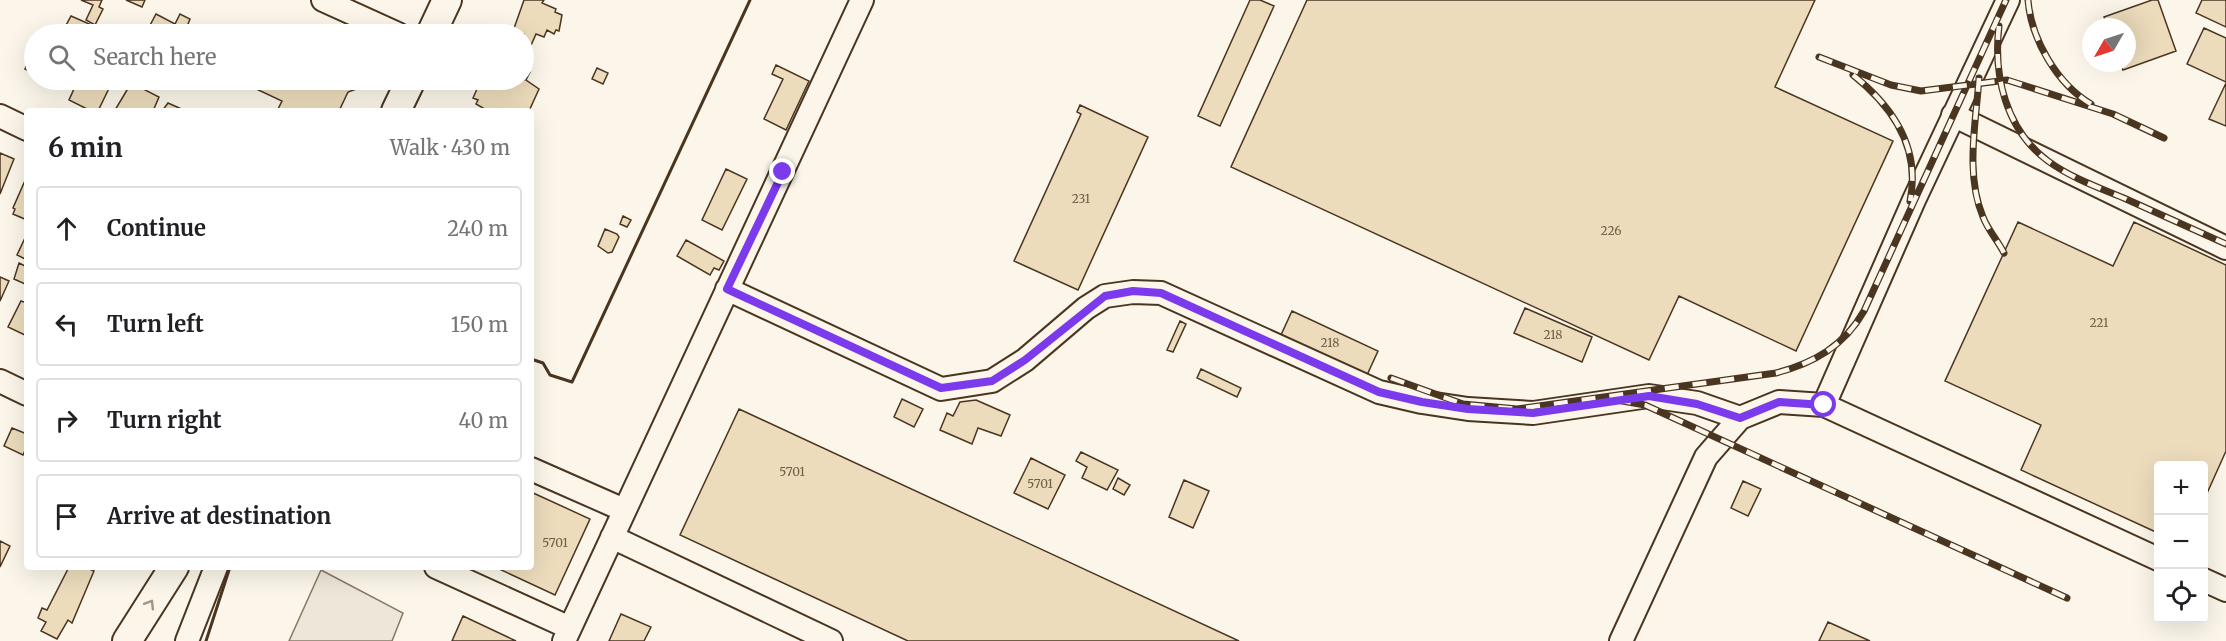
<!DOCTYPE html>
<html lang="en">
<head>
<meta charset="utf-8">
<style>
	body { margin:0; font-family:Merriweather,serif; background:#f2f2f2; color:#202124 }
	.controls { position:absolute; right:18px; bottom:18px; display:grid; overflow:hidden; border-radius:6px; box-shadow:0 6px 24px #0002 }
	.controls button { width:54px; height:54px; display:grid; place-items:center; padding:0; border:0; border-bottom:2px solid #e0e0e0; background:#fff; color:#202124; font:30px sans-serif }
	.compass { position:absolute; left:2082px; top:18px; width:54px; height:54px; border-radius:50%; background:#fff; box-shadow:0 6px 24px #0002; rotate:231deg }
	.stop { position:absolute; width:18px; height:18px; margin:-14px; border:4px solid #7c3aed; border-radius:50%; background:#fff }
	.stop.end { background:#7c3aed; border-color:#fff; box-shadow:0 2px 6px #0008 }
	.list { margin:0; padding:0; list-style:none }
	h2 { display:flex; justify-content:space-between; align-items:center; height:78px; margin:0; padding:0 24px; font-size:26px }
	h2 small { font-size:20px; font-weight:400; color:#757577 }
	.list li { display:grid; grid-template-columns:39px 1fr auto; gap:18px; align-items:center; box-sizing:border-box; height:84px; margin:0 12px 12px; padding:0 12px; border:2px solid #e0e0e0; border-radius:6px }
	.list b { display:block; font-size:22px; white-space:nowrap }
	.list em { font-size:20px; font-style:normal; color:#757577 }
	.icon { flex:none; width:33px; height:33px; fill:none; stroke:currentColor; stroke-width:2; stroke-linecap:round; stroke-linejoin:round }
	.map { position:relative; flex:none; width:2226px; height:641px; overflow:hidden }
	.search { position:absolute; background:#fff; box-shadow:0 6px 24px #0002; left:24px; top:24px; width:510px; height:66px; display:flex; align-items:center; gap:15px; box-sizing:border-box; padding:0 21px; border-radius:33px; color:#757577; font-size:22px }
	.panel { position:absolute; background:#fff; box-shadow:0 6px 24px #0002; left:24px; top:108px; width:510px; height:462px; border-radius:6px }
	.map>svg:first-child { display:block }
	.parking { fill:#ede7d9; stroke:#887966; stroke-width:1.5 }
	.building { fill:#ecdcbc; stroke:#4a3520; stroke-width:1.5 }
	.lines { fill:none; stroke-linecap:round; stroke-linejoin:round }
	.minor-casing { stroke:#4a3520; stroke-width:26 }
	.major-casing { stroke:#4a3520; stroke-width:32 }
	.minor { stroke:#fbf6e9; stroke-width:22 }
	.major { stroke:#fbf6e9; stroke-width:28 }
	.rail-casing { stroke:#4a3520; stroke-width:7 }
	.rail { stroke:#fbf6e9; stroke-width:4.5; stroke-dasharray:14; stroke-linecap:butt }
	.wall { stroke:#4a3520; stroke-width:3 }
	.oneway { stroke:#a29684 }
	.route { stroke:#7c3aed; stroke-width:8 }
	.labels { text-anchor:middle; stroke-width:4.5; stroke-linejoin:round; paint-order:stroke }
	.number-label { font-size:12px; fill:#725f47 }
</style>
</head>
<body>
<div class="map">
<svg width="2226" height="641" viewBox="0 0 2226 641">
	<rect width="100%" height="100%" fill="#fbf6e9"/>
	<path class="parking" d="M 321,570 L 403,613 L 392,641 L 289,641 Z"/>
	<path class="building" d="M 81,0 L 102,0 L 99,7 L 103,9 L 95,25 L 86,20 L 93,5 Z
		M 126,0 L 145,0 L 142,7 Z
		M 524,0 L 544,0 L 542,3 L 556,9 L 555,12 L 562,15 L 559,31 L 556,30 L 554,34 L 547,30 L 544,37 L 536,34 L 529,50 L 524,48 L 524,34 L 512,34 Z
		M 1250,0 L 1260,0 L 1274,6 L 1220,126 L 1198,116 Z
		M 1307,0 L 1815,0 L 1775,87 L 1893,141 L 1796,351 L 1679,296 L 1649,360 L 1231,167 Z
		M 2152,0 L 2158,0 L 2176,51 L 2123,70 L 2120,63 L 2127,63 L 2127,27 L 2108,27 L 2104,17 Z
		M 2202,0 L 2226,0 L 2226,27 L 2196,13 Z
		M 156,14 L 175,24 L 180,14 L 190,19 L 184,34 L 153,34 L 147,31 Z
		M 71,16 L 94,26 L 90,34 L 70,34 L 63,31 Z
		M 2204,28 L 2226,38 L 2226,82 L 2187,64 Z
		M 34,47 L 34,73 L 25,69 Z
		M 776,65 L 809,81 L 786,130 L 764,119 L 783,79 L 772,74 Z
		M 597,68 L 608,73 L 603,84 L 592,79 Z
		M 524,69 L 530,72 L 526,80 L 539,89 L 529,111 L 488,111 L 476,104 L 478,100 L 473,98 L 481,80 L 524,80 Z
		M 78,80 L 113,80 L 98,111 L 91,111 L 69,100 Z
		M 133,80 L 147,85 L 145,90 L 159,97 L 153,111 L 115,110 Z
		M 253,80 L 355,80 L 359,88 L 348,92 L 339,111 L 277,111 L 282,101 L 250,86 Z
		M 2226,83 L 2226,126 L 2209,119 Z
		M 168,103 L 186,111 L 162,111 Z
		M 1080,105 L 1148,137 L 1078,290 L 1014,261 L 1081,114 L 1077,112 Z
		M 0,153 L 14,159 L 0,194 Z
		M 726,169 L 747,179 L 722,230 L 702,220 Z
		M 27,176 L 27,220 L 13,214 L 15,209 L 13,208 Z
		M 623,216 L 631,220 L 627,227 L 620,224 Z
		M 2018,222 L 2113,266 L 2134,222 L 2226,265 L 2226,451 L 2204,500 L 2204,466 L 2158,466 L 2158,533 L 2021,470 L 2041,425 L 1945,381 Z
		M 605,229 L 617,234 L 619,237 L 612,252 L 608,253 L 598,246 Z
		M 25,238 L 27,239 L 27,260 L 17,255 Z
		M 686,240 L 724,261 L 719,270 L 714,268 L 710,275 L 677,256 Z
		M 19,263 L 27,267 L 25,284 L 14,279 Z
		M 0,277 L 9,281 L 0,301 Z
		M 21,301 L 27,303 L 27,336 L 8,327 Z
		M 1525,308 L 1592,337 L 1582,362 L 1514,333 Z
		M 1292,311 L 1378,351 L 1367,375 L 1281,335 Z
		M 1180,321 L 1186,324 L 1173,352 L 1167,350 Z
		M 1201,369 L 1241,388 L 1237,397 L 1197,378 Z
		M 902,399 L 923,409 L 914,427 L 894,417 Z
		M 976,400 L 1010,415 L 1001,436 L 978,428 L 972,444 L 940,430 L 947,413 L 953,416 L 960,402 Z
		M 739,409 L 1239,641 L 908,641 L 680,535 Z
		M 12,428 L 27,434 L 27,446 L 23,455 L 4,446 Z
		M 1081,452 L 1118,470 L 1107,490 L 1082,478 L 1087,467 L 1076,461 Z
		M 1031,458 L 1065,475 L 1048,509 L 1014,493 Z
		M 1118,478 L 1130,485 L 1124,495 L 1113,489 Z
		M 1184,480 L 1209,491 L 1193,528 L 1169,517 Z
		M 1743,481 L 1761,489 L 1748,516 L 1731,508 Z
		M 531,492 L 590,519 L 555,595 L 495,567 L 531,567 Z
		M 0,541 L 10,546 L 0,567 Z
		M 69,567 L 85,567 L 94,571 L 72,623 L 68,620 L 57,639 L 41,631 L 46,622 L 38,618 L 42,608 L 47,610 Z
		M 621,614 L 651,627 L 644,641 L 609,641 Z
		M 463,616 L 516,641 L 452,641 Z
		M 1828,622 L 1870,641 L 1819,641 Z"/>
	<g class="lines">
		<defs>
			<path id="minor" d="M 323,0 L 398,34
				M 1953,115 L 2226,248
				M 0,116 L 27,129
				M 727,289 L 941,389 L 992,381 L 1025,360 L 1086,308 L 1105,296 L 1133,292 L 1161,293 L 1379,392 L 1422,402 L 1468,409 L 1533,413 L 1649,396 L 1697,403 L 1740,418
				M 0,381 L 27,394
				M 1824,405 L 1914,200 L 2008,0
				M 531,469 L 624,510
				M 612,537 L 831,641
				M 436,567 L 570,628
				M 2204,580 L 2226,590
				M 187,641 L 216,567
				M 564,641 L 862,0
				M 1621,641 L 1706,457 L 1740,418 L 1779,402 L 1824,405 L 2158,559"/>
			<path id="major" d="M 431,34 L 447,0
				M 396,111 L 411,80
				M 127,641 L 174,567"/>
		</defs>
		<use href="#minor" class="minor-casing"/>
		<use href="#major" class="major-casing"/>
		<use href="#minor" class="minor"/>
		<use href="#major" class="major"/>
		<defs>
			<path id="rail" d="M 2028,0 C 2031,39 2057,84 2091,104
				M 1999,26 C 1993,76 2006,130 2048,161 C 2071,178 2100,188 2126,199 C 2159,214 2193,229 2226,244
				M 1819,57 L 1891,85 L 1921,91 L 2007,80 L 2113,114 L 2164,138
				M 1853,75 C 1892,106 1921,147 1910,201
				M 1979,78 C 1976,123 1965,174 1983,217 C 1988,230 1998,241 2004,253
				M 1391,378 L 1463,404 L 1517,409 L 1776,373 C 1814,363 1844,346 1864,311 L 2006,0
				M 1617,400 L 1645,405 L 2067,598"/>
		</defs>
		<use href="#rail" class="rail-casing"/>
		<use href="#rail" class="rail"/>
		<path class="wall" d="M 531,359 L 543,363 L 550,375 L 572,382 L 750,0
			M 206,641 L 230,567"/>
	</g>
	<defs><path id="oneway-chevron" d="M-2-3.5L2.5 0L-2 3.5" fill="none" stroke-width="1.6" stroke-linecap="round" stroke-linejoin="round" transform="scale(1.5)"/></defs>
	<use class="oneway" href="#oneway-chevron" transform="translate(150 604) rotate(-58)"/>
	<g class="lines">
		<path class="route" d="M 783,172 L 727,289 L 941,388 L 992,381 L 1025,360 L 1105,296 L 1133,291 L 1161,293 L 1379,392 L 1422,402 L 1468,409 L 1533,413 L 1649,396 L 1697,404 L 1740,418 L 1779,402 L 1824,405"/>
	</g>
	<g class="labels">
		<g class="number-label">
			<text x="1081" y="203">231</text>
			<text x="1611" y="235">226</text>
			<text x="2099" y="327">221</text>
			<text x="1553" y="339">218</text>
			<text x="1330" y="347">218</text>
			<text x="792" y="476">5701</text>
			<text x="1040" y="488">5701</text>
			<text x="555" y="547">5701</text>
		</g>
	</g>
</svg>
<div class="controls">
<button>+</button>
<button>−</button>
<button><svg class="icon" aria-label="locate" viewBox="0 0 24 24"><circle cx="12" cy="12" r="6"/><path d="M12 2v4M12 18v4M2 12h4M18 12h4"/></svg></button>
</div>
<svg class="compass" viewBox="-18 -18 36 36"><path d="M0-13l5 13h-10z" fill="#e53935"/><path d="M0 13l5-13h-10z" fill="#757577"/></svg>
<div class="stop" style="left:1824px;top:405px"></div>
<div class="stop end" style="left:783px;top:172px"></div>
<div class="search"><svg class="icon" aria-label="search" viewBox="0 0 24 24"><circle cx="10" cy="10" r="6"/><path d="M15 15l6 6"/></svg>Search here</div>
<section class="panel">
<h2>6 min<small>Walk · 430 m</small></h2>
<ul class="list">
<li><svg class="icon" aria-label="ahead" viewBox="0 0 24 24"><path d="M12 20V5M6 11l6-6 6 6"/></svg><div><b>Continue</b></div><em>240 m</em></li>
<li><svg class="icon" aria-label="left" viewBox="0 0 24 24"><path d="M17 20v-9H6M10 6l-5 5 5 5"/></svg><div><b>Turn left</b></div><em>150 m</em></li>
<li><svg class="icon" aria-label="right" viewBox="0 0 24 24"><path d="M7 20v-9h11M14 6l5 5-5 5"/></svg><div><b>Turn right</b></div><em>40 m</em></li>
<li><svg class="icon" aria-label="arrive" viewBox="0 0 24 24"><path d="M6 21V4h12l-3 4 3 4H6"/></svg><div><b>Arrive at destination</b></div></li>
</ul>
</section>
</div>
</body>
</html>
